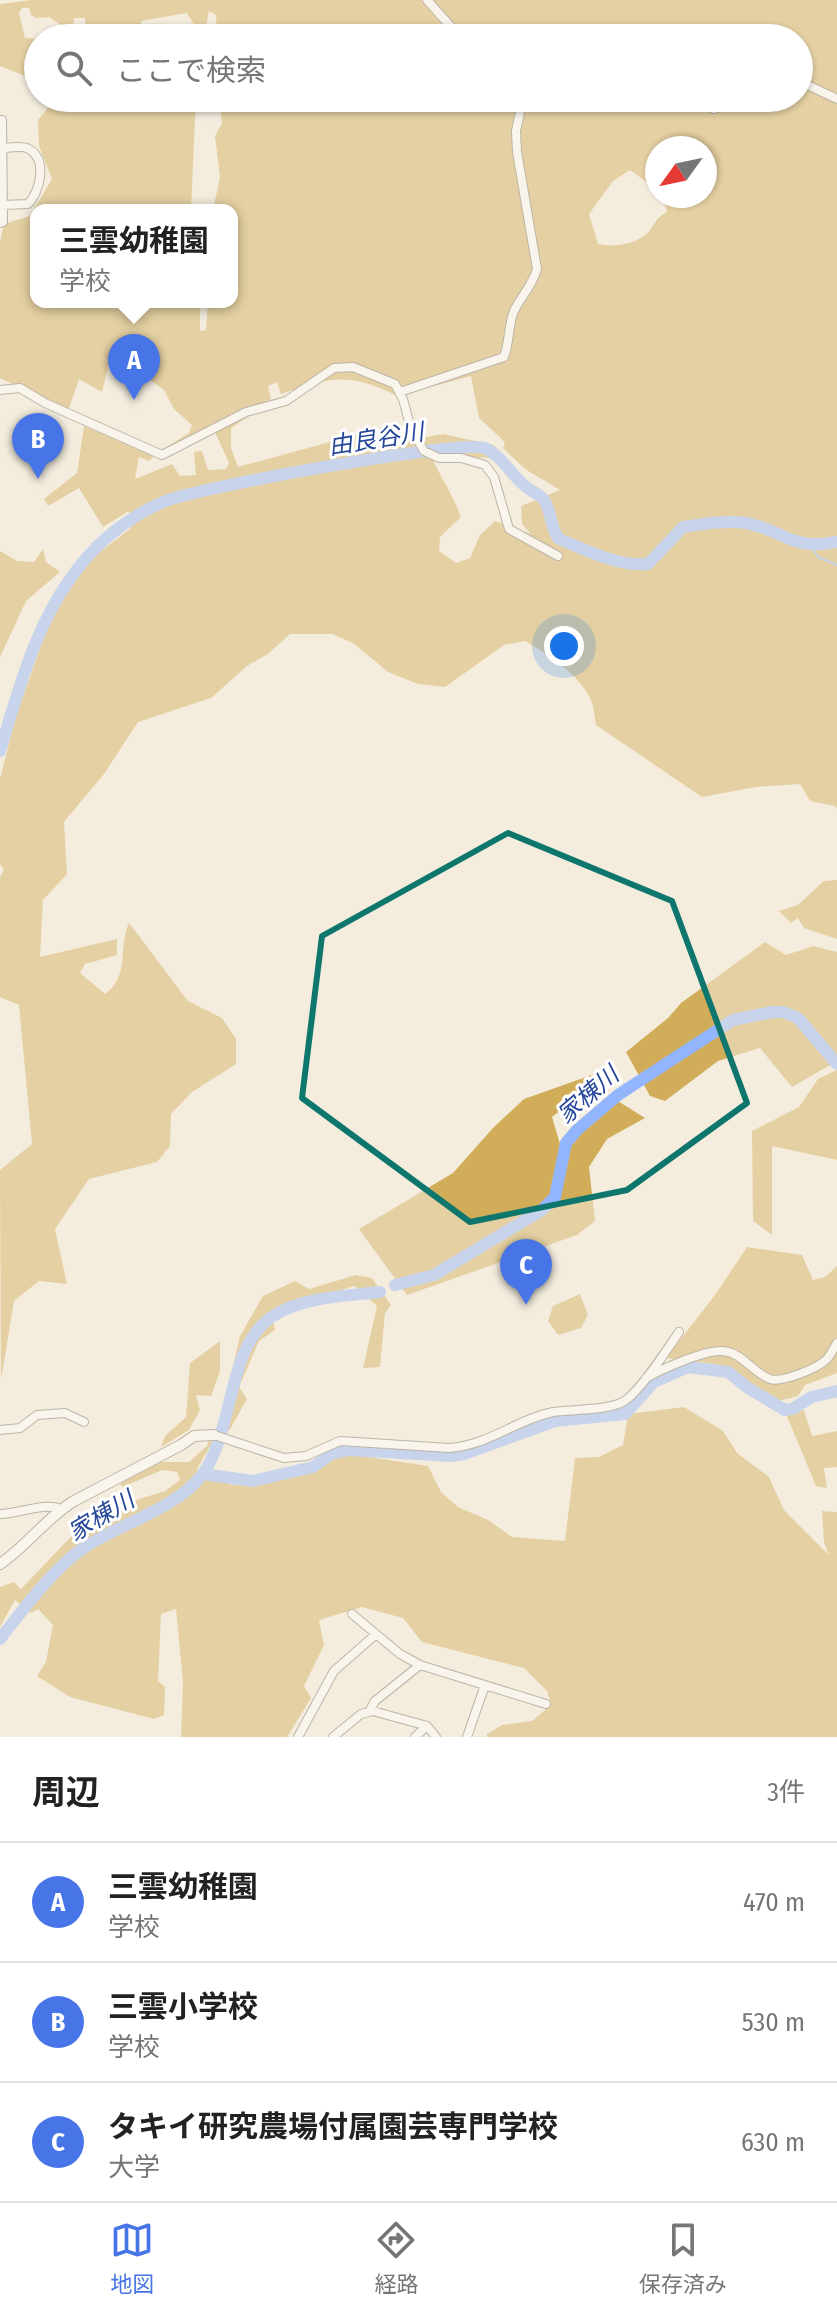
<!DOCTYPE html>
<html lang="ja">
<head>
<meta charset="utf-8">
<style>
	body { margin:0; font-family:"Fira Sans Condensed","Noto Sans JP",sans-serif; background:#f2f2f2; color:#222 }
	.compass { position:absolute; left:645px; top:136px; width:72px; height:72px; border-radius:50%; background:#fff; box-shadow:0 2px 6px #0004; rotate:237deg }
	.you { position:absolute; left:564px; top:646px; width:28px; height:28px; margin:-20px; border:6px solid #fff; border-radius:50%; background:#1a73e8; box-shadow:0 0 0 12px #1a73e833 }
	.badge { display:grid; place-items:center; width:52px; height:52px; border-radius:50%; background:#4775e7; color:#fff; font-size:26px; font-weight:700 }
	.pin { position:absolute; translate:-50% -66px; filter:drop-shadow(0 2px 4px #0008) }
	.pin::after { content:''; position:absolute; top:42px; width:28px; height:24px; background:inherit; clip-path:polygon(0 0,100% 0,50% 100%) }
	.popup { position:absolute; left:30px; top:204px; width:208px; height:104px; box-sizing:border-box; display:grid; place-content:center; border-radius:16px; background:#fff; filter:drop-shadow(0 2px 6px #0005); font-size:26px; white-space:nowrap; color:#767676 }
	.popup b { font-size:30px; color:#222 }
	.popup::after { content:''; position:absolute; left:50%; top:100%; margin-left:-16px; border:16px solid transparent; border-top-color:#fff }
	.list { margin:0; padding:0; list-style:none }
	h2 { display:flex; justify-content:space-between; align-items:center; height:104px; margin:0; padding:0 32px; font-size:34px }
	h2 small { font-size:26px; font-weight:400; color:#767676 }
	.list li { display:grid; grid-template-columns:52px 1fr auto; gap:24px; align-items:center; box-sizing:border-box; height:120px; padding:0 32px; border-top:2px solid #e0e0e0 }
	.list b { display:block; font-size:30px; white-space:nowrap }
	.list p { margin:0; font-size:26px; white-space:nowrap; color:#767676 }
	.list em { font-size:26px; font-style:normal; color:#767676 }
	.icon { flex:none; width:44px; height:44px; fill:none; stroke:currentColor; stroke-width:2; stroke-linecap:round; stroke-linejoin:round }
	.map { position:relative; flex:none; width:837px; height:1737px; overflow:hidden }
	.search { position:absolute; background:#fff; box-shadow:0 2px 6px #0004; left:24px; right:24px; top:24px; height:88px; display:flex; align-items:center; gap:20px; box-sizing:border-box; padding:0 28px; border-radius:44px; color:#767676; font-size:30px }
	.sheet { height:464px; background:#fff }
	nav { display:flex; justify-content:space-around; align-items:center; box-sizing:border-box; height:112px; border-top:2px solid #e0e0e0; background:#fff; font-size:22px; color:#767676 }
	nav a { display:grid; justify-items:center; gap:4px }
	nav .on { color:#4775e7 }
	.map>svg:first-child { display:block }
	.forest { fill:#d1ad5a; fill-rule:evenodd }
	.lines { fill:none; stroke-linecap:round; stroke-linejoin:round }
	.stream { stroke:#93b5fd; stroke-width:2 }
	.river { stroke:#93b5fd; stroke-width:12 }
	.minor-casing { stroke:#787264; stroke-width:10 }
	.tertiary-casing { stroke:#787264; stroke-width:12 }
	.minor { stroke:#fff; stroke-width:8 }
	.tertiary { stroke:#fff; stroke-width:10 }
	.marked { fill:none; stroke:#0f766e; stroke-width:6; stroke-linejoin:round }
	.labels { text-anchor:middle; stroke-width:6; stroke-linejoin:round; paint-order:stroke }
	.water-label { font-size:24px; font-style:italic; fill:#264699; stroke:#fff }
</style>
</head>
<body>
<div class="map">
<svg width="837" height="1737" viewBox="0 0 837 1737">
	<rect width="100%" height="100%" fill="#f4edde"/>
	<path class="forest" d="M 31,0 L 837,0 L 837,809 L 835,806 L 810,801 L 800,784 L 756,787 L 702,797 L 596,725 C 595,718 594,707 591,700 C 579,674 549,655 525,641 L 504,645 L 445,687 L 418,684 L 388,672 L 353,643 L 332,634 L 290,634 L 268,654 L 247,666 L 211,698 L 138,722 L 104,774 L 64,822 L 67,874 L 43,900 L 40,957 L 117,939 L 117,955 L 85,964 L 80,973 L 105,994 C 130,976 118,947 129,923 L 188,1001 L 222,1018 L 236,1039 L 236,1064 L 192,1092 L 171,1114 L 170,1146 L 157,1162 L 89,1179 L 55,1229 L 67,1284 L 39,1281 L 14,1301 L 1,1380 L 0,1170 L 32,1144 L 19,1005 L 0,997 L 0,877 L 4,870 L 0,864 L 0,779 L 16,716 L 56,603 L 96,555 L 131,528 L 129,511 L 103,527 L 79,488 L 48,506 L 44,499 L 77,473 L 84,426 L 154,456 L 149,461 L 139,457 L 135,479 L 172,464 L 180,476 L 196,475 L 194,452 L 202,451 L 208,470 L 226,469 L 229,463 L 215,432 L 260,409 L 231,428 L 231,448 L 238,467 L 377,429 L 372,439 L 361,449 L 443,434 L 494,445 L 501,454 L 493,458 L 431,456 C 441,478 452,493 461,517 L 440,537 L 439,551 L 456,563 L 470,558 L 480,535 L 495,521 L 531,534 L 522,524 L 521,506 L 560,490 L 525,469 L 503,448 L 505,442 L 479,418 L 471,376 L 397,396 C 350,372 330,377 281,394 L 277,382 L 268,386 L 271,399 L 161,454 L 162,450 L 189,433 L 192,425 L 174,409 L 164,390 L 124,361 L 115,339 L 102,392 L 79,379 L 68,411 L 0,378 L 0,242 L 4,224 L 30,216 L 52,179 L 39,146 L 38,120 L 56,98 L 196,98 L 191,210 L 36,210 L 36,302 L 200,302 L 200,331 L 206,330 L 208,302 L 232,302 L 232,210 L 213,210 L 220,177 L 215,136 L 222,123 L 219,98 L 799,98 L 799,38 L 217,38 L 216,15 L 209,11 L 207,22 L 200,38 L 189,38 L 197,29 L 187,13 L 141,21 L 143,38 L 91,38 L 86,32 L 85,18 L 74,18 L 73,28 L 70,31 L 49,17 L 36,18 L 31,15 L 29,8 L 22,8 L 19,13 L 25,38 L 38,39 L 38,81 L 0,66 L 0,4 ZM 657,148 L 705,148 L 705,196 L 662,196 L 667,212 C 653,219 654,229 644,236 C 631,245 613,247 598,244 L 589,214 L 613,181 L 630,170 L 657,190 Z
		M 43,549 L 46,562 L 60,572 L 26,601 L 0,657 L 0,551 L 17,561 L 34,562 Z
		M 837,880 L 837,939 L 804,928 L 798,918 L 791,923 L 779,911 L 798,905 L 824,881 Z
		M 765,942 L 786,955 L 813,946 L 837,952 L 837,1061 L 792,1087 L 760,1048 L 718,1061 L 665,1101 L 650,1096 L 626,1052 L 668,1018 L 681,1003 Z
		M 837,1070 L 837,1160 L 772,1146 L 772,1235 L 753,1221 L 752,1131 L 799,1107 L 818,1079 Z
		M 603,1071 L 609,1084 L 574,1113 L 561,1110 L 552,1117 L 563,1154 L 586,1124 L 613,1098 L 645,1118 L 607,1139 L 589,1167 L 595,1221 L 577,1235 L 407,1295 L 359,1229 L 453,1173 L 493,1128 L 524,1099 Z
		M 747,1247 L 802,1255 L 813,1280 L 825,1277 L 837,1266 L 837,1373 L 805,1385 L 798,1396 L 771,1403 L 714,1364 L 666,1358 L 715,1295 Z
		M 356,1275 L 372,1278 L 391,1305 L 385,1313 L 380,1367 L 363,1368 L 377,1306 L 355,1286 L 271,1310 L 275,1330 L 259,1341 L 239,1387 L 247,1399 L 229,1431 L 219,1426 L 240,1336 L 263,1296 L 295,1281 L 309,1289 Z
		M 580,1294 L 588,1315 L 581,1328 L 558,1335 L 548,1321 L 553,1306 Z
		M 220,1341 L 220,1371 L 211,1396 L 196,1395 L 200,1410 L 189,1430 L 161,1447 L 165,1436 L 186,1417 L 190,1363 Z
		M 684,1407 L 723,1431 L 737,1453 L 769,1477 L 784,1510 L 829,1555 L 824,1542 L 822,1511 L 837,1512 L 837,1737 L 487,1737 L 487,1734 L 502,1725 L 532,1721 L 551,1705 L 547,1691 L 524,1668 L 422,1642 L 403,1618 L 362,1607 L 319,1620 L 324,1645 L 304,1686 L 311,1698 L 287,1737 L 181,1737 L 183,1682 L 176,1609 L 161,1614 L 158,1681 L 165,1687 L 164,1715 L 154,1719 L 70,1697 L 37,1676 L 46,1662 L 53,1625 L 38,1609 L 31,1613 L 15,1600 L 0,1627 L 0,1587 L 14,1582 L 21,1589 L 87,1520 L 101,1511 L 165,1491 L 180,1480 L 177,1472 L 162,1470 L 123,1487 L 120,1484 L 157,1462 L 189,1462 L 207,1446 L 210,1437 L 212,1443 L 197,1469 L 202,1473 L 218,1470 L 231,1485 L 254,1483 L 343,1453 L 428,1466 L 441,1492 L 458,1507 L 488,1520 L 512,1537 L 565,1541 L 575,1458 L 599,1457 L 623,1445 L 628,1414 Z
		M 804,1410 L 812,1436 L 837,1431 L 837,1467 L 824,1468 L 827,1488 L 816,1486 L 786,1414 Z"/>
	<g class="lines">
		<path class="stream" d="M 810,545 L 818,557 L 837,565"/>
		<path class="river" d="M 0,751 C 21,681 39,610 90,554 C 109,533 137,513 163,502 C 194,488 463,439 485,448 C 502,456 511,475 525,486 C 530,491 540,494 544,500 C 552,512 550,528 559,539 C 587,550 618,567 648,564 L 683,527 C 703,524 725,520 746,523 C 784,530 790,551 837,542
			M 395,1285 L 434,1275 L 542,1210 L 555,1197 L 566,1143 L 577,1130 L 618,1095 L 733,1020 L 772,1012 L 783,1012 L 798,1018 L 837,1064
			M 203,1474 L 253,1481 L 313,1467 L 331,1454 L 349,1450 L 451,1456 L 464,1454 L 555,1421 L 625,1414 L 654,1382 L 688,1367 L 728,1372 L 748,1388 L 785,1410 L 792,1409 L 812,1397 L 837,1391
			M 0,1639 C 22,1611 53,1569 82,1549 C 118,1524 175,1510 202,1475 C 235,1431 226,1346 273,1316 C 302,1297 346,1296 380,1292"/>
		<defs>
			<path id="minor" d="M 427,0 L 461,38
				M 616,38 L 636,30 L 653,38
				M 799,81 L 837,99
				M 697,98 L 705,106 L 714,109 L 739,98
				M 0,120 L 2,120 L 3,222 L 0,223
				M 2,148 C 10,148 22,145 29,149 C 48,160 40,192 28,204 L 3,205
				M 0,390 L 20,388 L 45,403 L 162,455 L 246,412 L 286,401 L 334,368 L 353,367 L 395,384 L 403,399 L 411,429 L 424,451 L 439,458 L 461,458 L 485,465 L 494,477 L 509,529 L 558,556
				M 400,392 L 504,357 C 510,341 508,325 514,311 C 521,296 533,285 537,269 L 517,152 L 516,131 L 523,98
				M 646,1378 C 662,1369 704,1350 722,1351 C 742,1352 753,1373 770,1379 C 782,1383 818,1368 827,1359 C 831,1354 834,1348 837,1343
				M 0,1430 L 20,1428 L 37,1415 L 65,1413 L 84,1422
				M 214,1435 L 284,1458 L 306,1456 L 340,1441 L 449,1448 C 490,1445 517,1419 553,1412 C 572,1409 611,1411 626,1400 C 643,1387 666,1351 679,1332
				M 0,1514 C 20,1514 42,1502 61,1509
				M 352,1614 L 400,1654 L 420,1665 L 546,1704
				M 369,1712 L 375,1701 L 420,1665
				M 298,1737 L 334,1671 L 375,1635
				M 333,1737 L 361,1714 L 373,1711 L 427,1726 L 436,1737
				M 415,1737 L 427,1726
				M 467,1737 L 485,1685"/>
			<path id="tertiary" d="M 0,1564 C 28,1545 46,1518 74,1501 L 181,1445 L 194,1436 L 214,1435"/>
		</defs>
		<use href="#minor" class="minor-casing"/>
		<use href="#tertiary" class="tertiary-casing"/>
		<use href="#minor" class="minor"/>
		<use href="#tertiary" class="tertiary"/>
	</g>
	<path d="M0 0H837V1737H0ZM 508,833 L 672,901 L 747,1103 L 627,1190 L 470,1222 L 302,1098 L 322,936 Z" fill="#f4edde" fill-opacity=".55" fill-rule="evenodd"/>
	<path class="marked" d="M 508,833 L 672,901 L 747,1103 L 627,1190 L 470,1222 L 302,1098 L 322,936 Z"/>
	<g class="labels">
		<g class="water-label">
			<text transform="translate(376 439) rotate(-9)" y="8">由良谷川</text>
			<text transform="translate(588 1095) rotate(-41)" y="8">家棟川</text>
			<text transform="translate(101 1516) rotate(-31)" y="8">家棟川</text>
		</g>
	</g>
</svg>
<svg class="compass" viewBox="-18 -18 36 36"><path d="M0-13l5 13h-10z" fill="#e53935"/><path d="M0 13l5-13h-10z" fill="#767676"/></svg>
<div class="you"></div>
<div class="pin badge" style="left:134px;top:400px">A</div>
<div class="popup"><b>三雲幼稚園</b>学校</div>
<div class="pin badge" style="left:38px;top:479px">B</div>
<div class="pin badge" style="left:526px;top:1305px">C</div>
<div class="search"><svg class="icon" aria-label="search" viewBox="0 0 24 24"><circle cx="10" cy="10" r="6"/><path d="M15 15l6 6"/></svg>ここで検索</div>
</div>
<section class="sheet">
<h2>周辺<small>3件</small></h2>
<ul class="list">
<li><span class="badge">A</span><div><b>三雲幼稚園</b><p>学校</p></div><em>470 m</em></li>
<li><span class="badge">B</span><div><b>三雲小学校</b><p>学校</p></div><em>530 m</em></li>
<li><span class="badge">C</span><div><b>タキイ研究農場付属園芸専門学校</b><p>大学</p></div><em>630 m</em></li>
</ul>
</section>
<nav>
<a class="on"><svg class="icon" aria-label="map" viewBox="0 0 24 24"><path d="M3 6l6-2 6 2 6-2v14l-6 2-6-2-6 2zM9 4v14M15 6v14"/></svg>地図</a>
<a><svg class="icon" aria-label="directions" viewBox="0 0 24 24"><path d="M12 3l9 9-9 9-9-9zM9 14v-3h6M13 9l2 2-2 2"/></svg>経路</a>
<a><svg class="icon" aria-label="saved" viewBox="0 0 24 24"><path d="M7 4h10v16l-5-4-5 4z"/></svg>保存済み</a>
</nav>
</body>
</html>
